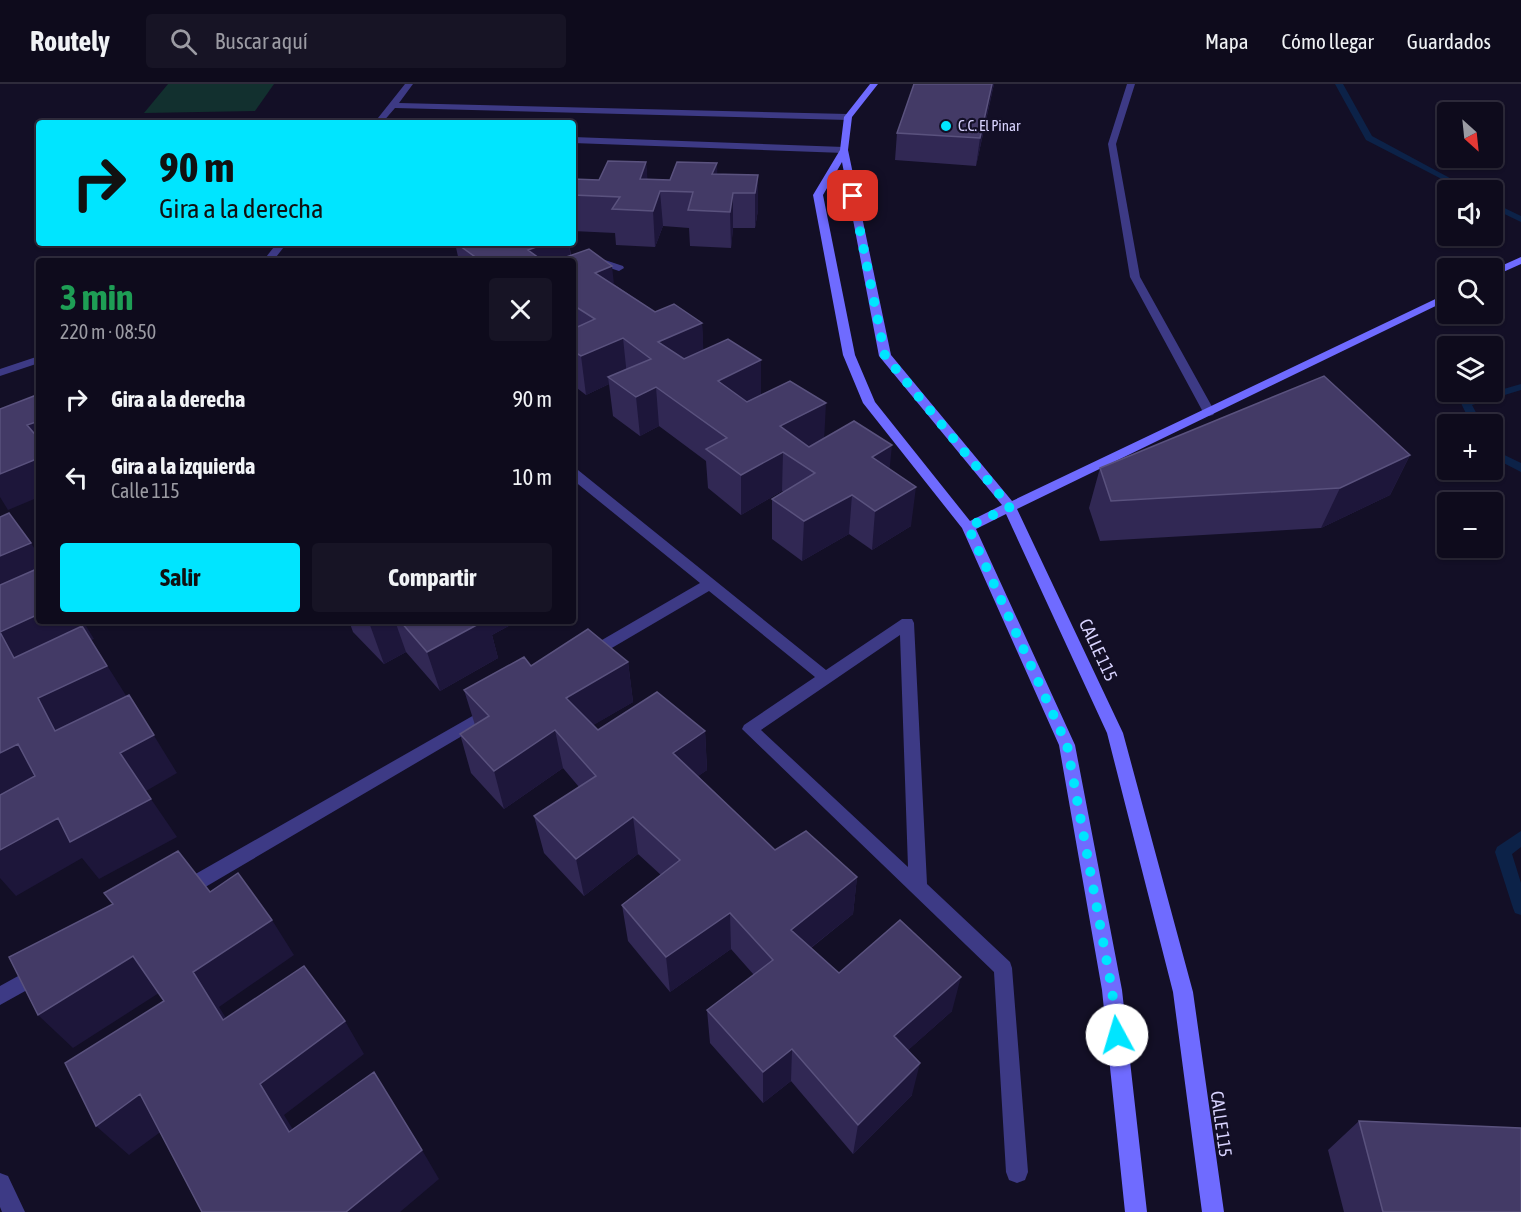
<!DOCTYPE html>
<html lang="es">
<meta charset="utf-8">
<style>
:root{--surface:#0e0b1c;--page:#171425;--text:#f1f3f6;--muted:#9b9ba3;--line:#2e2b3b;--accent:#00e5ff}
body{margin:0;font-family:"Asap Condensed",sans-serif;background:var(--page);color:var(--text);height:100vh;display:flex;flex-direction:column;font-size:22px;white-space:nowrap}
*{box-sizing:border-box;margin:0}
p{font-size:20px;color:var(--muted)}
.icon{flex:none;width:33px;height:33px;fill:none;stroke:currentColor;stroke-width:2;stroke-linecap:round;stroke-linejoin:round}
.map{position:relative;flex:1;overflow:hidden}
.panel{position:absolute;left:36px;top:174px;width:540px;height:366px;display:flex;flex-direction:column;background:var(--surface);border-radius:6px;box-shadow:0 2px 4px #0004,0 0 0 2px var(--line)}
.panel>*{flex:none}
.banner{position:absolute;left:36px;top:36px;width:540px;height:126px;border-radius:6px;box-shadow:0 2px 4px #0004,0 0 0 2px var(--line);background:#00e5ff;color:#111;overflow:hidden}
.needle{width:39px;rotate:153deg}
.buttons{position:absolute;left:1437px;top:18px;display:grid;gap:12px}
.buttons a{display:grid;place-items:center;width:66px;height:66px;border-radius:6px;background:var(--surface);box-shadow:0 2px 4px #0004,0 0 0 2px var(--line);font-size:30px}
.pin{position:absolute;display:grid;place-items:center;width:51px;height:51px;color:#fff;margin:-26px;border-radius:12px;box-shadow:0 3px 9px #0006}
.me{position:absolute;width:66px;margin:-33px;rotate:354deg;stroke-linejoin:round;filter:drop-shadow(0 0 4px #0008)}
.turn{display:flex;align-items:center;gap:21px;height:126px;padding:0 24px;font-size:27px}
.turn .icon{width:78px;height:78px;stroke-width:2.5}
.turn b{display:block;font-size:42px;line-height:51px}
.round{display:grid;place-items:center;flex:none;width:63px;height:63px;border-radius:6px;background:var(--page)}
.headline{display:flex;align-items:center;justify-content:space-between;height:102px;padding:0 24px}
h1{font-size:36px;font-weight:700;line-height:45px;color:#1e9e55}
.cta{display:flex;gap:12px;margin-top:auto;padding:12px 24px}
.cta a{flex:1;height:69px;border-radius:6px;background:var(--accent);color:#111;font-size:24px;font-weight:700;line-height:69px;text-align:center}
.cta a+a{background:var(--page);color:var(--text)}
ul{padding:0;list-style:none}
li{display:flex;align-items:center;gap:18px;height:78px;padding:0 24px}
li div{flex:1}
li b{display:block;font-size:22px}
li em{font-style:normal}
header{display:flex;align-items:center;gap:36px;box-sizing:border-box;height:84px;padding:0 30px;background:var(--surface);border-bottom:2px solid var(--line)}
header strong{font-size:28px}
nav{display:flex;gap:33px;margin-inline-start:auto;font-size:21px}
.search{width:420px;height:54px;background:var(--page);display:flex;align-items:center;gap:15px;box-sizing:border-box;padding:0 21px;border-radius:6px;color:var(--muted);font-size:22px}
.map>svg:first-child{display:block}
.green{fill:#12302f}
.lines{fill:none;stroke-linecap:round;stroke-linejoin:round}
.stream{fill:#0c2248;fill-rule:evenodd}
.street{fill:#3d3a85;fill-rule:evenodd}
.secondary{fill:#6f6bff;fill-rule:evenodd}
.wall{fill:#312854}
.shaded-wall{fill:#1d163a}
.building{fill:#433a66;stroke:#5a527e;stroke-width:1.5}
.route{stroke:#00e5ff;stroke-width:10;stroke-dasharray:0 18}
.poi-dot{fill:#00e5ff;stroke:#130f26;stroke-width:2}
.labels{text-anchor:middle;stroke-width:4.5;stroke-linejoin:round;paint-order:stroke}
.far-poi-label{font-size:15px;fill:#d9d4ff;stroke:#130f26;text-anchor:start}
.street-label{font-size:18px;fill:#d9d4ff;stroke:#130f26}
</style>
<header>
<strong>Routely</strong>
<div class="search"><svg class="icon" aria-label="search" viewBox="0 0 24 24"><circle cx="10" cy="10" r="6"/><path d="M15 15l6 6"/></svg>Buscar aquí</div>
<nav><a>Mapa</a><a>Cómo llegar</a><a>Guardados</a></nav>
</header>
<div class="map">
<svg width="1521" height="1128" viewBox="0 0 1521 1128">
<rect width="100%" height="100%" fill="#130f26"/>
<path class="green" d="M168,0H274L255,27L144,29Z"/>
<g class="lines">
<path class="stream" d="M1335,0H1343L1372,52L1472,106H1463L1366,56Z
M1492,118L1521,132V138L1492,124Z
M1521,300V306L1472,321L1482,340H1471L1461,319L1462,317Z
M1492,365L1521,379V388L1492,373Z
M1521,747V763L1512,770L1521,799V831L1515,829L1513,824L1495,768L1497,763Z"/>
<path class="street" d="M405,0H413L399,19L848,30L852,33L848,36L395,24L382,39H374Z
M1127,0H1135L1116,60L1140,193L1215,328L1213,331L1209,332L1203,328L1130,193L1108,60Z
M573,53L844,63L848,66L844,69L573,59Z
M277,159H287L273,177H263Z
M593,172L623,182L624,184L619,187L589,177L588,175Z
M39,272V279L0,292V285Z
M573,385L578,386L826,586L902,535H912L914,539L927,800L1010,878L1012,884L1028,1088L1025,1096L1017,1099L1009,1096L1006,1088L994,888L742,645L744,641L815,593L709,507L593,575H583L580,571L583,567L700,499L573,396ZM900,551L908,783L761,646Z
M490,622L496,624L498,628L496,632L190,812L184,814L178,812L175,806L178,800Z
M38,881L45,884L47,890L45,896L0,921V902Z
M0,1089L8,1092L25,1128H2L0,1123Z"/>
<path class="secondary" d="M870,0H878L852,33L848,66L891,271L1012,417L1448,209V216L1017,425L1123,649L1193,908L1224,1128H1202L1173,908L1107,649L1006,430L976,445L1075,661L1122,906L1147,1128H1125L1102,906L1059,661L962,444L863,319L843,271L813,111L840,66L844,33ZM842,78L879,272L1002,421L970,437L875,318L855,271L823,111Z
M1521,173V180L1492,193V186Z"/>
</g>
<path class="wall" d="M914,0H994L976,82L895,76L897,49Z
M646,78L647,95L670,96L717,90L758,91V126L755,144H733L731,164L690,162L689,144L663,142L655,163L616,161L615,149L573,147V95L599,96Z
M455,159H569L571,171L655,228L702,239L703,266L761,311L825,354L890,385L911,442L872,466L849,450L802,477L772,455V415L784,408L782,407L741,431L708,404L706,377L659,342L640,352L613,332L609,300L586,311L573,301V177H459Z
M1410,371L1390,411L1321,444L1100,457L1089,424L1100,384Z
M349,537H518L492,551L498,574L440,607L406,568L384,580L353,548Z
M628,578L633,618L593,641L598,646L705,647L707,686L698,692L775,766L857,793L853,830L811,864L839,889L952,927L908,966L912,1011L853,1070L791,997L763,1019L710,959L707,926L754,891L731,865L670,908L628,857L622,821L661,791L638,770L584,812L544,769L534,732L579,703L563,684L504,725L471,689L460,650L475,641L464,606L531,582Z
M1359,1037L1521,1128H1344L1328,1066Z"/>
<path class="shaded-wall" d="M992,0H994L992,8L976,82L980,54Z
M646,78L649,113L640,95Z
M717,79L718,114L712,90Z
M758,91V126L755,144V109Z
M660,107L663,142L655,163L653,127Z
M733,109V144L731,164L730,128Z
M547,159H569L571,177H530L528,166Z
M612,182L616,219L595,189Z
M702,239L704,277L661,296L658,258Z
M623,254L627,292L608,293L609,300L586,311L581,272Z
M761,276V315L719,336L718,297Z
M656,303L659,342L640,352L636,313Z
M826,319L824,358L793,374L783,368L782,407L741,431V391L780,342Z
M39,337V361L27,341Z
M892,361L888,401L872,373Z
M1410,371L1390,411L1321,444L1340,404Z
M39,374V413L8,426L0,413V390Z
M916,403L911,442L872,466L875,427Z
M852,411L849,450L802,477L804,437Z
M31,459L39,472V506L0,523V472Z
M39,530V537H83L94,555L91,556L132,621L55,647L14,574L0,548Z
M378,537H395L406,568L384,580L370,541Z
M475,537H518L492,551L498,574L440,607L427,568Z
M628,578L633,618L573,653L566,614Z
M129,611L177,689L146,707L120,669Z
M555,646L563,684L504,725L494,687Z
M705,647L707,686L677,707L673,669Z
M18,660L47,699L0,722V669Z
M151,715L177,753L99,795L82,774L16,812L0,794V766L58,734Z
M633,733L638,770L584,812L576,775Z
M857,793L853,830L789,881L791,846Z
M730,829L731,865L670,908L666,873Z
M272,836L294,871L219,923L248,969L223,936L193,888Z
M133,872L162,907L73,964L38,931Z
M961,893L952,927L888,984L894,952Z
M345,937L364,970L284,1031L313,1078L289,1048L260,1000Z
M792,965L791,997L763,1019V988Z
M920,979L912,1011L853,1070L858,1041Z
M140,1010L170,1041L129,1071L96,1042Z
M422,1066L439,1095L400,1128H346Z"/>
<path class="building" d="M914,0H992L980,54L897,49Z
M608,77L646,78L640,95L670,96L677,78L717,79L712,90L758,91L755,109H733L730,128L688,126L693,108L660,107L653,127L612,125L620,113L573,111V95L599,96Z
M456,159H547L528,166L543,177H474L478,175Z
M589,165L612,182L595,189L655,228L674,220L702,239L658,258L684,275L728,255L761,276L718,297L747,318L790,297L826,319L780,342L809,363L854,337L892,361L872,373L916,403L875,427L852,411L804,437L772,415L815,389L783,368L741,391L706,365L727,354L656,303L636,313L608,293L651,275L623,254L581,272L573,267V245L595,235L573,221V177H555Z
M1324,292L1410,371L1340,404L1111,417L1100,384Z
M34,312L39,318V337L27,341L39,355V374L0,390V325Z
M9,429L31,459L0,472V433Z
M39,484V530L0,548V501Z
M366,537H378L370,541Z
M400,537H484L427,568Z
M82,542L107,582L38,614L55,647L129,611L154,651L120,669L151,715L70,758L58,734L0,766V711L35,692L18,660L0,669V548L14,574Z
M588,545L628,578L566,614L598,646L657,608L705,647L673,669L775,766L806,747L857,793L791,846L839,889L900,836L961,893L894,952L920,979L858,1041L792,965L763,988L707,926L773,876L730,829L666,873L622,821L680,776L633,733L576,775L534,732L596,692L555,646L494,687L460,650L489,632L464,606L524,573L531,582Z
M178,767L210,808L238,789L272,836L193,888L223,936L304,882L345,937L260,1000L289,1048L374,988L422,1066L346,1128H202L140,1010L96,1042L65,979L164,917L133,872L38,931L9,873L113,820L104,809Z
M1359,1037L1521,1044V1128H1383Z"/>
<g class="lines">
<path class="route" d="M853,112L885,272L1010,423L968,443L1067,661L1112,906L1117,951"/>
</g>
<circle class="poi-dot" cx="946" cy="42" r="6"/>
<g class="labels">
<g class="far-poi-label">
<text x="958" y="47">C.C. El Pinar</text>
</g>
<g class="street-label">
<text transform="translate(1098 566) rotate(65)" y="6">CALLE 115</text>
<text transform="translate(1221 1040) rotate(82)" y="6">CALLE 115</text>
</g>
</g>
</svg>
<div class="buttons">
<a><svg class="needle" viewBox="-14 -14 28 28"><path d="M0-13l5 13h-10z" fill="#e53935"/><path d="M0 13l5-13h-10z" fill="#9b9ba3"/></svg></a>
<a><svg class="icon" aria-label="sound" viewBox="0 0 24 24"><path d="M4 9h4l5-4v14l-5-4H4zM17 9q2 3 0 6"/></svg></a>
<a><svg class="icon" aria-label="search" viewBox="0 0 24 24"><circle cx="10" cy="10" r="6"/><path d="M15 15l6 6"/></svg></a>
<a><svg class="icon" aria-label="layers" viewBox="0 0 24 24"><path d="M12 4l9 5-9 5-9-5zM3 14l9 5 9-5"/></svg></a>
<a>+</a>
<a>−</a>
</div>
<div class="pin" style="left:853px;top:112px;background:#d93025"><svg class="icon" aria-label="arrive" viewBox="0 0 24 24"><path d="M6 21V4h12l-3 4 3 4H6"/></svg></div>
<svg class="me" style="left:1117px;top:951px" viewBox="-20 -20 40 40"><circle r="19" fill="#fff"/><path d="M0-13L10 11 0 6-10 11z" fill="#00e5ff"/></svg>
<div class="banner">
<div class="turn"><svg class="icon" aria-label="right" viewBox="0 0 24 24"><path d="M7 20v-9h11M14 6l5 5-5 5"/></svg><div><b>90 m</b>Gira a la derecha</div></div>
</div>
<section class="panel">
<div class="headline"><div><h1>3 min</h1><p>220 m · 08:50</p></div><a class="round"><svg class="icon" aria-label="close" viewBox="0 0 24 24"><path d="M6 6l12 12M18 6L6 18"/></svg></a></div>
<ul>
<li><svg class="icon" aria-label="right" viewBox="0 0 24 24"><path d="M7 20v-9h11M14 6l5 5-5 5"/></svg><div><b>Gira a la derecha</b></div><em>90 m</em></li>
<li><svg class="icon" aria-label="left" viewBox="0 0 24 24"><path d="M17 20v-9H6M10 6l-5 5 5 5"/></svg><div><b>Gira a la izquierda</b><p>Calle 115</p></div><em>10 m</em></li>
</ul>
<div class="cta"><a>Salir</a><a>Compartir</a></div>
</section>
</div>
